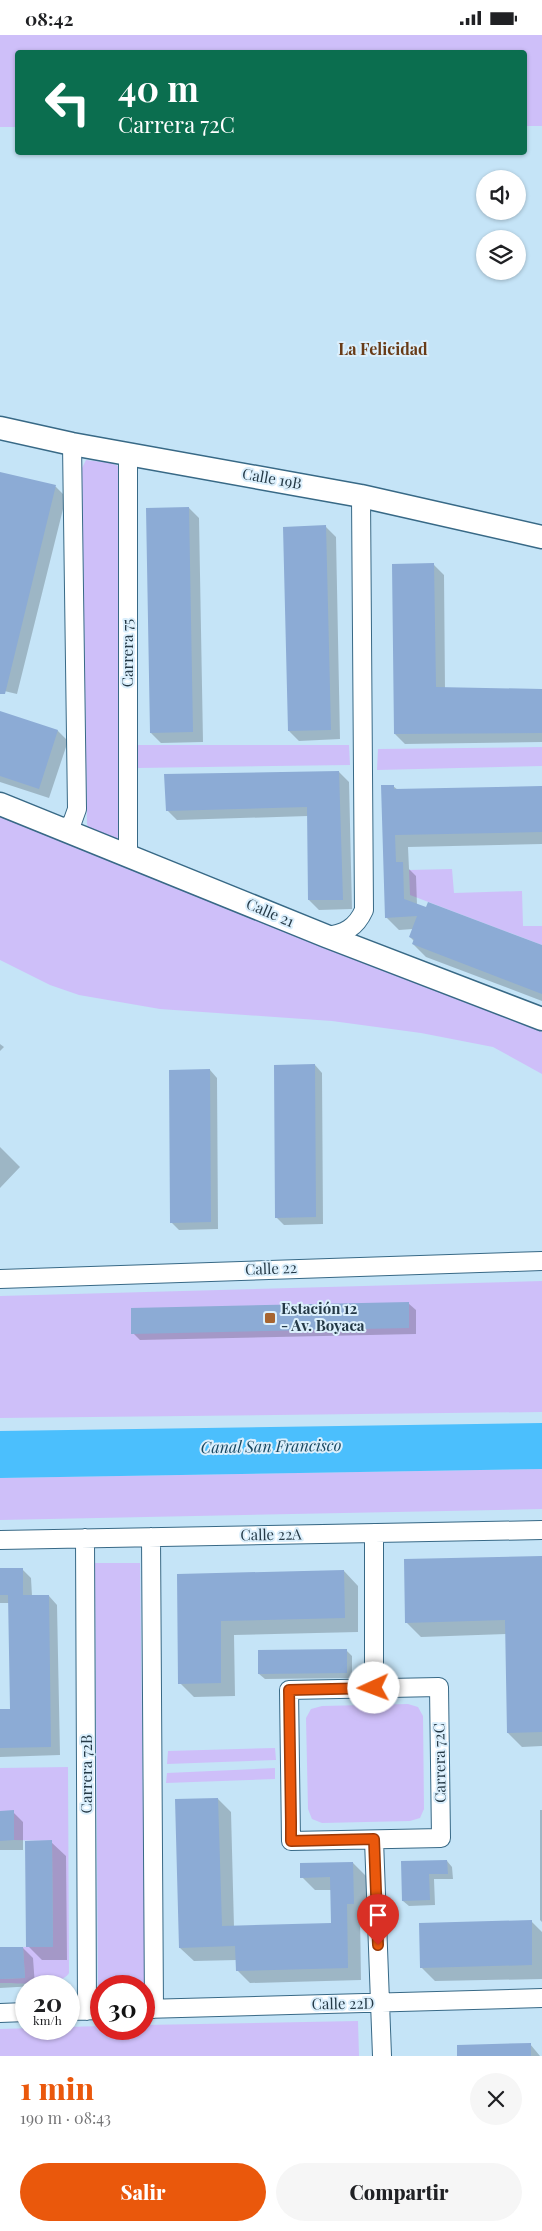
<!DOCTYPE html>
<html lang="es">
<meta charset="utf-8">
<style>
:root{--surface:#fff;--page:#f6f6f6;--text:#202124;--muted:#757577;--accent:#ea580c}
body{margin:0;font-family:"Playfair Display",serif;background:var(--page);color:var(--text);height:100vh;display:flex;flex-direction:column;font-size:19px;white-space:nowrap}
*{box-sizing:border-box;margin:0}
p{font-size:16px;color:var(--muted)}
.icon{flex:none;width:28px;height:28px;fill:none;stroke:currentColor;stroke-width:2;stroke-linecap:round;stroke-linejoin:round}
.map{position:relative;height:2021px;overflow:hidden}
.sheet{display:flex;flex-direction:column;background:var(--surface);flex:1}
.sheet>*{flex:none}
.banner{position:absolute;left:15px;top:15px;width:512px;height:105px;border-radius:5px;box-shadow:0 1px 4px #0004;background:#0b6e4f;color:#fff;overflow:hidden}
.fabs{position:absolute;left:476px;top:135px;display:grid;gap:10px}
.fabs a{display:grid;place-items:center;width:50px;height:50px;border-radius:50%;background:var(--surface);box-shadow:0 1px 4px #0004;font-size:25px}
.speed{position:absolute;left:15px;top:1940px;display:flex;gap:10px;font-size:25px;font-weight:700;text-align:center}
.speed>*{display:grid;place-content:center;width:65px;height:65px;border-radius:50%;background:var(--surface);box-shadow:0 1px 4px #0004;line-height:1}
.speed small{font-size:12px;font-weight:400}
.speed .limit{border:8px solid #d22;background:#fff;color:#111}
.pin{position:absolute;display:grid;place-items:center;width:42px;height:42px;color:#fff;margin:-51px -21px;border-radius:50% 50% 50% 0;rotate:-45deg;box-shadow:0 0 5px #0007}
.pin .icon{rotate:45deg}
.me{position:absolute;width:55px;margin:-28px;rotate:268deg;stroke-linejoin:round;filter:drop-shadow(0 0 4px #0008)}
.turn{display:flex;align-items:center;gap:18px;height:105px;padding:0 20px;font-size:22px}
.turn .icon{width:65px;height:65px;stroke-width:2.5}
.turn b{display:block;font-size:35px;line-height:42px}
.round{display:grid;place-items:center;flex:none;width:52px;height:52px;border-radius:26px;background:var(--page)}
.overview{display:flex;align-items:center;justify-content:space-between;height:85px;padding:0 20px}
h1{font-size:30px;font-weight:800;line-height:38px;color:var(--accent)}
.button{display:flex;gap:10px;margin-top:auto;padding:10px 20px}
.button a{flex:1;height:58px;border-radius:30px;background:var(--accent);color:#fff;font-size:20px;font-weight:800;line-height:58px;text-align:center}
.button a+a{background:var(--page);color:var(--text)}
.status{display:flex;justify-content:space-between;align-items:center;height:35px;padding:0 25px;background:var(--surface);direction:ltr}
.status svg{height:14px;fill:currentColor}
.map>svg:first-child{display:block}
.green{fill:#cebff9}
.water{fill:#4bbffd}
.shadow{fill:#0003}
.building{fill:#8cabd5}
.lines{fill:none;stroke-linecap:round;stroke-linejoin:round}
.minor-casing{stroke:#386986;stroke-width:20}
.tertiary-casing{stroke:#386986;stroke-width:25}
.minor{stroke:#fff;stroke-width:18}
.tertiary{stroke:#fff;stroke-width:22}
.route-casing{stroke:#983908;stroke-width:12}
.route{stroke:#ea580c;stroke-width:9}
.poi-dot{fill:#a76531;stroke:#dbeffc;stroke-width:2}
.labels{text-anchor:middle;stroke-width:4;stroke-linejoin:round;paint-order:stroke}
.street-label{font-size:15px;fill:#243946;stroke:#dbeffc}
.poi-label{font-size:15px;font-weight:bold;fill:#243946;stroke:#dbeffc;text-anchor:start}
.neighbourhood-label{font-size:16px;font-weight:bold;fill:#683b17;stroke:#dbeffc}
.water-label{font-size:16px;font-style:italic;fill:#184760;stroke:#dbeffc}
</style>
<div class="status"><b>08:42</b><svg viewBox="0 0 49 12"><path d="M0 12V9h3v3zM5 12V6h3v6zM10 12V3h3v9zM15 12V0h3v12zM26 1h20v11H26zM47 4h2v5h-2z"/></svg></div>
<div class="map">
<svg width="542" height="2021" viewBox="0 0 542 2021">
<rect width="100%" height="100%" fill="#c5e4f7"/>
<path class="green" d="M0,0H542V91H525V18H18L17,92H0Z
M86,425L111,428L118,431L120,438L119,798L118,803L113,804L88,795L87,788L82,433Z
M138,710H349L350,730L138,733Z
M542,712V731L377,735L378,714Z
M0,780L542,997V1039L493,1012L421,998L332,986L160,974L79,960L50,950L0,925Z
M452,834L454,858L522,856L523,891H542V910L410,860L409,835Z
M542,1246V1377L0,1383V1261Z
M542,1434V1474L0,1485V1443Z
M95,1528H140L145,1954L144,1951H101V1955H98Z
M408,1669L418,1672L423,1681L424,1774L420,1783L410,1786L322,1788L312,1784L308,1774L306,1683L311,1674L322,1671Z
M275,1713L276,1725L167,1729L168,1716Z
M68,1732L69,1938C62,1952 15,1948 0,1948V1944L25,1943L23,1912L53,1911L52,1806L14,1805V1776H0V1733Z
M275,1733V1744L166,1748L167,1738Z
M358,1986L359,2021H0V1994L101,1991V1994H144V1990Z"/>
<path class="water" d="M542,1388V1434L0,1443V1396Z"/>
<path class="shadow" d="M0,438L56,452L66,462L17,659L0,655Z
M189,473L199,483L203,707L161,708L151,698Z
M326,492L336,502L340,704L299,706L289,696Z
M434,530L444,540L445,654L542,655V707L405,709L395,699Z
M0,678L58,696L68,706L49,763L0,747Z
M339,737L349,747L352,874L319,875L309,865L308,781L177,785L167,775Z
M393,751L398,755L542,752V809L408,812L409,834L416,841L417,870L542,911V966L426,922L413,909L414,906L410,902L413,894L399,895L386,882Z
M0,1009L4,1012L0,1016Z
M315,1030L322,1038L323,1189L284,1190L276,1182Z
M210,1035L217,1043L218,1194L179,1195L171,1187Z
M0,1112L20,1132L0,1153Z
M408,1268L416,1275V1299L140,1305L133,1298Z
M542,1522V1711L522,1712L508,1698L506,1599L421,1602L406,1587Z
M22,1534L31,1543L32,1561H49L57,1570L60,1720L0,1722V1676L11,1675L9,1568H0V1535Z
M344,1536L358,1551V1597L234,1600L235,1661L194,1662L180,1648L178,1540Z
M346,1615L352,1621V1643L265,1644L259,1639Z
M218,1764L231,1777L234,1892L332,1890V1855H315L302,1842L353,1828L366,1841L367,1882L360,1881L361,1945L250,1948L237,1935V1925L194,1926L180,1913Z
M540,1775H542V1887L540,1885Z
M0,1777H13L23,1787V1815H0Z
M51,1807L66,1821L67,1925H42L28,1911Z
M447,1826L452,1832L453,1844H434L435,1870L409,1871L403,1866L402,1827Z
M531,1886L542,1897V1944L435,1946L421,1932Z
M0,1913H23L33,1923L35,1951L0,1953Z
M530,2009L540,2021H472Z"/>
<path class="building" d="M0,437L56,450L5,659H0Z
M189,472L193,697L150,698L146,473Z
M326,490L331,695L288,696L283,492Z
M434,528L436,652L542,654V698L394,699L392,529Z
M0,676L58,695L39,754L0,741Z
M339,736L343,865H308L307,772L166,776L164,739Z
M381,750H394V754L542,751V797L395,800L396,827H403L404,864L426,872L428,867L542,910V959L412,909L414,904L409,902L417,881L385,883Z
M315,1029L316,1182L275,1183L274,1030Z
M210,1034L211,1187L170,1188L169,1035Z
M409,1267V1293L131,1299V1273Z
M542,1521V1697L507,1698L505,1585L405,1588L404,1524Z
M0,1533H23V1560H49L51,1712L0,1713V1674H10L8,1560H0Z
M344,1535L345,1583L221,1586V1648L178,1649L177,1539Z
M347,1614V1638L258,1639V1615Z
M218,1763L222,1891L331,1888L330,1842L300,1843V1828L353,1827L354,1869H347L348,1933L236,1936L235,1911L179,1913L175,1764Z
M14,1775V1805L0,1806V1776Z
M52,1805L53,1912H26L25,1806Z
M447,1825L448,1839H429L430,1865L402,1866L401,1826Z
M532,1885V1930L420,1933L419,1888Z
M0,1912H23L25,1943L0,1944Z
M531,2008V2021H457V2010Z"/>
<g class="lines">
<g class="minor-casing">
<path id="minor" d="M128,418V819
M61,795L72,788L77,774L72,409
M326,901C344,899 356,893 364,875L361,461
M0,1244L542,1226
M151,1502L154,1974
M85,1503L87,1976
M0,1505L542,1495
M439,1652L441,1803L291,1806L289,1655Z
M374,1653V1498
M374,1805L382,2021
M144,1974L542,1963
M69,1976L101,1975
M0,1978L26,1977"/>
</g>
<g class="tertiary-casing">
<path id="tertiary" d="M0,393L72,409L361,461L542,502
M0,769L326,901L542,984"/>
</g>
<use href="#minor" class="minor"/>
<use href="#tertiary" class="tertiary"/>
</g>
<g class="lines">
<g class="route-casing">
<path id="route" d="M374,1653L289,1655L291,1787V1806L374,1804L378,1910"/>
</g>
<use href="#route" class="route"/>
</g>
<rect class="poi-dot" x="264" y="1277" width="12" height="12" rx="2.5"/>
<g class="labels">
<g class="street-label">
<text transform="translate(272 444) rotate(10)" y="5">Calle 19B</text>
<text transform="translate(128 618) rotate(-90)" y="5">Carrera 75</text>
<text transform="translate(270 878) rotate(23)" y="5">Calle 21</text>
<text transform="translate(271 1234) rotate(-2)" y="5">Calle 22</text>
<text transform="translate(271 1500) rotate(-1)" y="5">Calle 22A</text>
<text transform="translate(440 1728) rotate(-91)" y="5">Carrera 72C</text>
<text transform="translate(87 1739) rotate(-90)" y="5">Carrera 72B</text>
<text transform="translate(343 1969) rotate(-1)" y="5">Calle 22D</text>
</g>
<g class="poi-label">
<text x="281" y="1279">Estación 12<tspan x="281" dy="17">- Av. Boyaca</tspan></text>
</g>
<g class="neighbourhood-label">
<text x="383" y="320">La Felicidad</text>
</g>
<g class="water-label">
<text transform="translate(271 1411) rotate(-1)" y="6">Canal San Francisco</text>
</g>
</g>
</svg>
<div class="fabs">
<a><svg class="icon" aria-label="sound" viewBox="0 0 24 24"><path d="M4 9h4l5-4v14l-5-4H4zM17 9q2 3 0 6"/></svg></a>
<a><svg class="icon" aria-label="layers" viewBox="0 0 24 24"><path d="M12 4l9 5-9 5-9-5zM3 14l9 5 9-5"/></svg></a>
</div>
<div class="speed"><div>20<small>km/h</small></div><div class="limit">30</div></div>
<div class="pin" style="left:378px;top:1910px;background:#d93025"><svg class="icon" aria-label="arrive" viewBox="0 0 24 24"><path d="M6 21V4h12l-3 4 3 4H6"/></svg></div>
<svg class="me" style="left:374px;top:1653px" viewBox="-20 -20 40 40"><circle r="19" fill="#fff"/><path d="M0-13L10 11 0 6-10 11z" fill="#ea580c"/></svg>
<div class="banner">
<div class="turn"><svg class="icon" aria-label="left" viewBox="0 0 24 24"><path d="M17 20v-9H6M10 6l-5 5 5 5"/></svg><div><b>40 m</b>Carrera 72C</div></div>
</div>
</div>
<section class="sheet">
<div class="overview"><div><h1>1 min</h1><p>190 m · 08:43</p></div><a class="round"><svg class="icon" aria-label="close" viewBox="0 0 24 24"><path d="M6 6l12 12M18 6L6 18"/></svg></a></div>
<div class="button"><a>Salir</a><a>Compartir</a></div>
</section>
